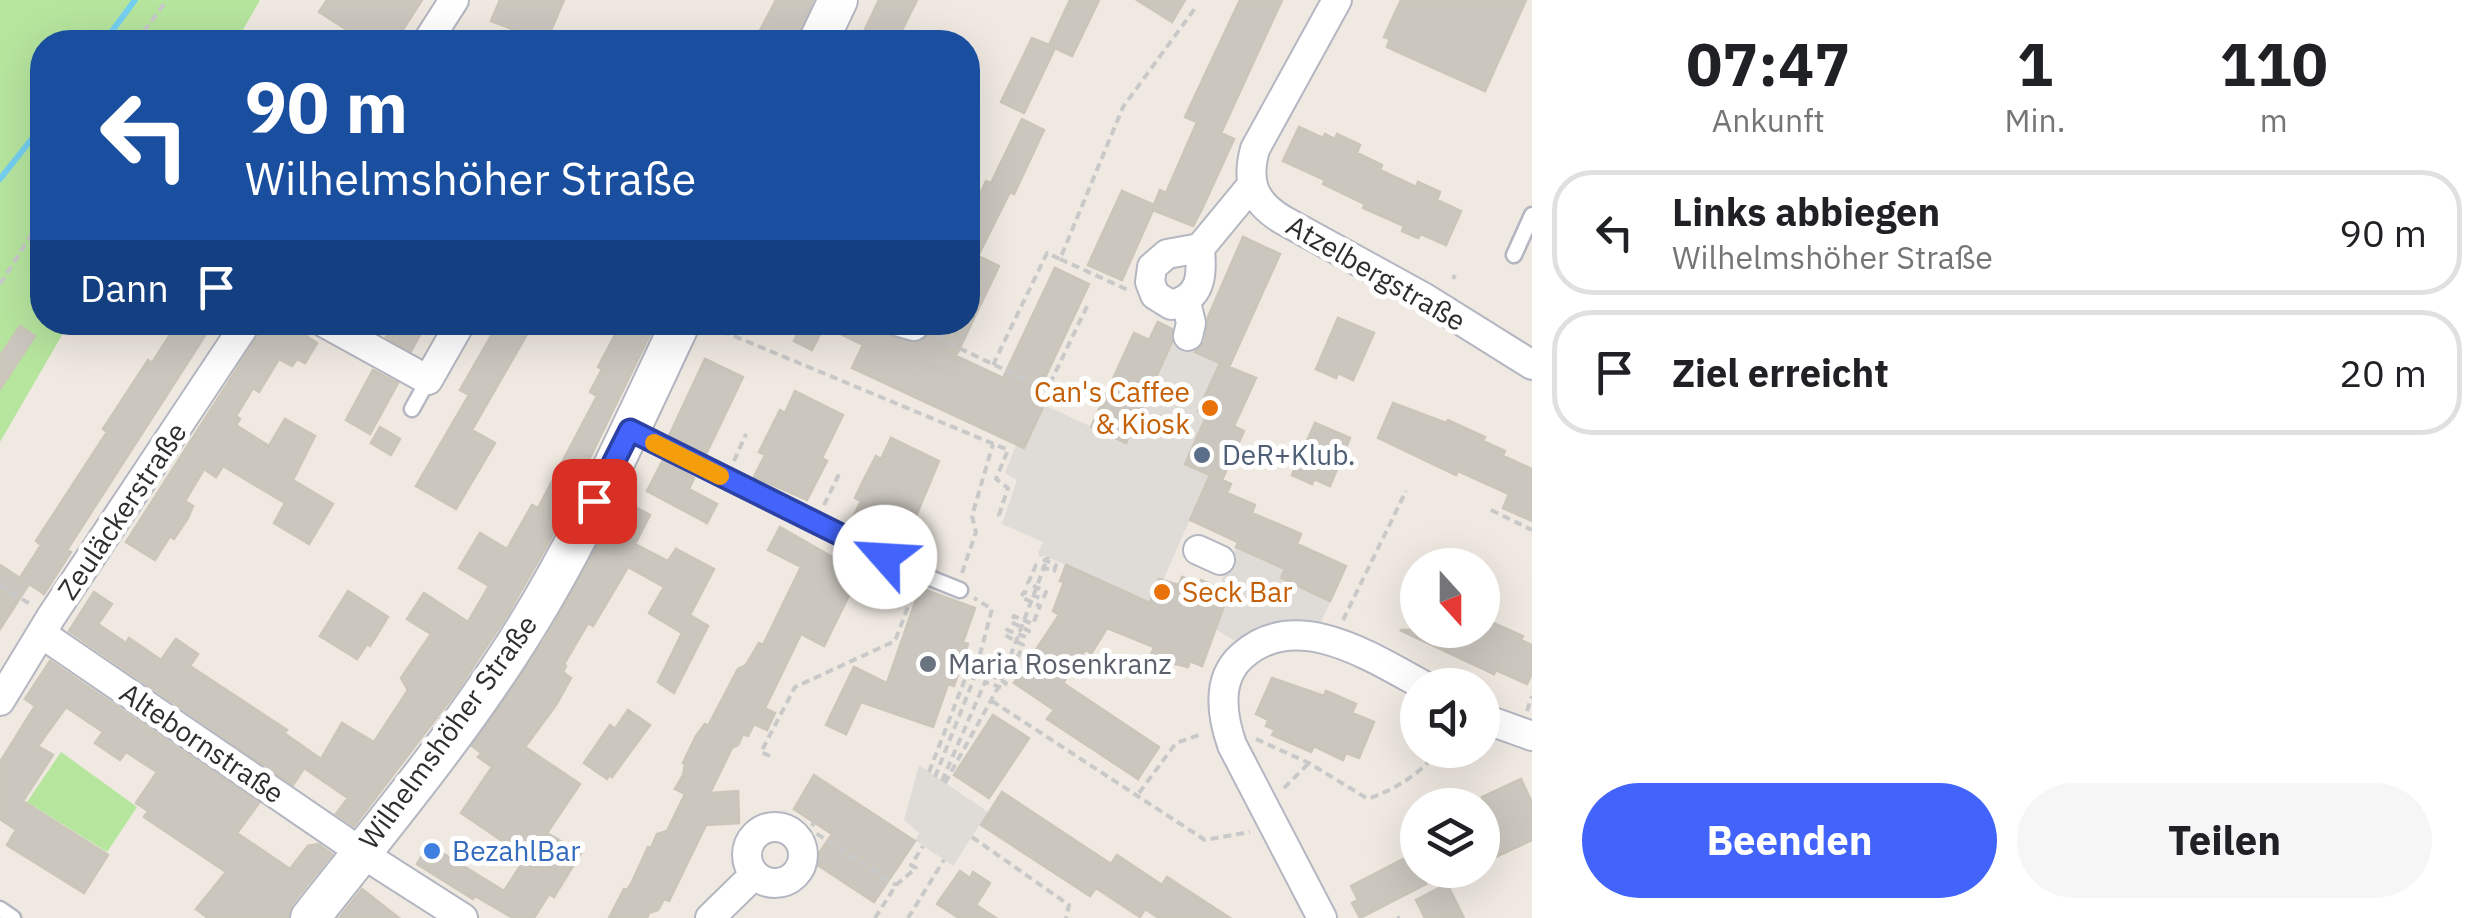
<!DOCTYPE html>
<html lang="de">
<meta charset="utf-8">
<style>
:root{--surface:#fff;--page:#f6f6f6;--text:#202124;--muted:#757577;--line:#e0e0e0;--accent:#4264fb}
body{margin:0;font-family:"IBM Plex Sans",sans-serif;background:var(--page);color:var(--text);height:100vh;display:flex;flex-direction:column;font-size:38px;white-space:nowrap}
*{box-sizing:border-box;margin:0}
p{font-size:32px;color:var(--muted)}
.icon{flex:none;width:55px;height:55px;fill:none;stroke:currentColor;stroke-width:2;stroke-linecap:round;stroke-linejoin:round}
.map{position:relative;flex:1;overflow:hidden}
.drawer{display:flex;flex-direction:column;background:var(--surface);width:950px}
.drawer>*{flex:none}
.guide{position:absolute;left:30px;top:30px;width:950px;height:305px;border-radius:40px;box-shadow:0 10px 40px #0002;background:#1a4fa0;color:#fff;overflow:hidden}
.needle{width:65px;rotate:159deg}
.buttons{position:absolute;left:1400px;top:548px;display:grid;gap:20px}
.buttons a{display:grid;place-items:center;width:100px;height:100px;border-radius:50%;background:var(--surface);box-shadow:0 10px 40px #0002;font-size:50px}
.pin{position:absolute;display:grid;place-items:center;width:85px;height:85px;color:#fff;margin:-42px;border-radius:20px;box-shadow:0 5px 15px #0006}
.me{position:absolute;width:110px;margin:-55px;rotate:296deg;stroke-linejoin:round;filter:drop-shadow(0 0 8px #0008)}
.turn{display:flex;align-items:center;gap:35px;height:210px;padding:0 50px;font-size:45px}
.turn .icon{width:130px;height:130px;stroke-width:2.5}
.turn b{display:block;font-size:70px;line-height:85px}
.then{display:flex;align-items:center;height:95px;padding:0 50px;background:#0003;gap:20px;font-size:38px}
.eta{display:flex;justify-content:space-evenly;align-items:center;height:170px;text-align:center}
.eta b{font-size:60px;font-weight:800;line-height:70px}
.primary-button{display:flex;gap:20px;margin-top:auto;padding:20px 50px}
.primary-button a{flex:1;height:115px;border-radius:60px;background:var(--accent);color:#fff;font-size:40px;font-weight:800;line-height:115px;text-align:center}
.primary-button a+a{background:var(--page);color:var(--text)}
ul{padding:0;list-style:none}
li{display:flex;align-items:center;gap:30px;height:125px;margin:0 20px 15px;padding:0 30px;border:5px solid var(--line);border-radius:40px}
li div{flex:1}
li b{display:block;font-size:38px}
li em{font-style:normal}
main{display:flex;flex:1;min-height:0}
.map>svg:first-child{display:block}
.green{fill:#b6e59e}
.plaza{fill:#dfdcd8}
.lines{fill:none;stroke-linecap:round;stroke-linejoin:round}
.stream{stroke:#75cff0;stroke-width:6}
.building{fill:#cbc7bf;stroke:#cbc5ba;stroke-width:2.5}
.lane-casing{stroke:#b4b7c1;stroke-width:19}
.street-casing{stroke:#b4b7c1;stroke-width:32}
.secondary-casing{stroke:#b4b7c1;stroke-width:42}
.path{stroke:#c9c9c9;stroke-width:4;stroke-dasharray:8 5;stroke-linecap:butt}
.lane{stroke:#fff;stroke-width:14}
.street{stroke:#fff;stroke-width:28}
.secondary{stroke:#fff;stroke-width:38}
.route-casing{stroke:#2b41a3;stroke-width:25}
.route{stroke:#4264fb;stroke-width:18}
.slow{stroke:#f59e0b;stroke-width:18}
.food-dot{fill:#e8710a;stroke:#fff;stroke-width:4}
.service-dot{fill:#5c6f8a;stroke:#fff;stroke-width:4}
.worship-dot{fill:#6b7280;stroke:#fff;stroke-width:4}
.shop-dot{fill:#3f7fe0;stroke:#fff;stroke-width:4}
.labels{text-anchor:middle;stroke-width:10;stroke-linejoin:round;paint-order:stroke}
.street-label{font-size:28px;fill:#2e2e2e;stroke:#fff}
.food-label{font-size:28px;fill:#c56008;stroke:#fff;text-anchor:end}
.service-label{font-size:28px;fill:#4e5e75;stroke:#fff;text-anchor:start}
.worship-label{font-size:28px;fill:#5b616d;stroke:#fff;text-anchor:start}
.shop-label{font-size:28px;fill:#366cbe;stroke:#fff;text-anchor:start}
</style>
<main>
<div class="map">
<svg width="1532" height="918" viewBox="0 0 1532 918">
<rect width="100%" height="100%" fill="#efe9e1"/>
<path class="green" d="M0,0H260L236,42H42V322L69,323L0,442Z
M61,752L137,807L107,852L27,802Z"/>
<path class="plaza" d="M1175,330L1197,341L1193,351L1220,363L1199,411L1207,415L1186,464L1210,475L1163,580L1159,579L1152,597L1155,599L1153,604L1038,553L1043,542L1002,524L1017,480L1005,473L1016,445L1025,447L1044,405L1125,442Z
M1236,547L1285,569L1281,579L1331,601L1313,638L1250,650L1215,629L1229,592L1219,588Z
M919,765L988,812L953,866L915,840L919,833L904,820Z"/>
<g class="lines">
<path class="stream" d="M104,42L135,0
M0,179L42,126"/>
</g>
<path class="building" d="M327,0H422L395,42H366L319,12Z
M500,0H564L546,42L491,21Z
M776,0H813L796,42H754Z
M879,0H917L896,42H859Z
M1070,0H1099L1072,56L1055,48L1024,113L1001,102L1032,38L1049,45Z
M1137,0H1185L1172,22Z
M1240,0H1282L1221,133L1234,139L1202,209L1193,226L1153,210L1122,280L1088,265L1122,191L1154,205L1160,190L1166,193L1197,122L1185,117Z
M1401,0H1526L1485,91L1387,47L1390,39L1384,37Z
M1022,119L1044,130L1014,194L1010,192L978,256L999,266L956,356L1003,378L1055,268L1089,284L1034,401L1044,405L1024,448L852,368L863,345L824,326L812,350L794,341L803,322H883L888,335L916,343L929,335L933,322H968V220L986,181L991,183Z
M1299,127L1323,138L1325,134L1335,139L1337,134L1360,145L1357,153L1382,165L1380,170L1416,187L1418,182L1440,192L1437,200L1461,211L1446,245L1421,234L1418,238L1402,231L1404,226L1363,208L1365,204L1323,184L1325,180L1283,161Z
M1243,237L1280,254L1229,367L1256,378L1234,426L1244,431L1222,480L1231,484L1227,493L1255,505L1252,513L1301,534L1297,544L1346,566L1330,601L1281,578L1285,569L1236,547L1238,542L1190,520L1210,475L1185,464L1207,415L1198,411L1220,363L1195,352L1205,341L1208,317Z
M1338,318L1374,333L1353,380L1338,373L1336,378L1316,369Z
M178,322H188L206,334L67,550L71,552L44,594L29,584L0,629V565L20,578L41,545L36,541L107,432L103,429L148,360L152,363Z
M267,322H286L317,343L305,363L297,359L292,366L279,359L259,392L253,388L236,416L240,419L236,425L269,446L285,419L315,436L293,480L333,504L309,544L274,523L285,503L223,466L216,477L204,469L185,501L193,506L188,518L174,539L170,536L155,560L126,542Z
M395,322H427L411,351L386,337Z
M499,322H534L472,430L495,443L456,509L416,486L469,395L460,390Z
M622,322H656L548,544L506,617L457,691L354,826L336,814L348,798L304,768L293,785L69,631L94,592L112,604L98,624L126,643L129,638L161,660L176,639L198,654L190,666L287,730L284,733L321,759L342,723L374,742L408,690L401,678L431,634L407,619L424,593L468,622L489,586L459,568L480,533L507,549L532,505L538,508L597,396L590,392L602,369L598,367Z
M1158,322L1172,329V342L1126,443L1091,427L1134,333L1149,340Z
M20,326L35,336L0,389V356Z
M705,359L743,377L706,454L669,436Z
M373,370L398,383L370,434L346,420Z
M795,391L843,415L822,458L827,461L807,500L754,477L765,455L759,452L780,410L785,413Z
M1393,403L1446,423L1448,420L1485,437L1483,441L1505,451L1503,456L1532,469V521L1503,508L1509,494L1458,471L1456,475L1378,438Z
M1315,423L1350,438L1330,486L1314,479L1312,484L1292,475Z
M380,427L400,439L391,455L371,443Z
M891,438L939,461L903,547L850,523L861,501L855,498L862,483L876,456L881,459Z
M663,460L694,478L689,489L717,504L707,523L647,491Z
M635,507L650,515L635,544L668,561L676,549L714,569L690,615L708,626L674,693L658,682L682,633L649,613L664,587L628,567L593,626L588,623L564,664L566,666L563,672L571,678L556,705L525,747L580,784L547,833L581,853L554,897L549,894L534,918H513L475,896L473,899L417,864L429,845L504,891L526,857L461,813L492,767L478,757L481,753L472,746L544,641L607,529L620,536Z
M780,527L860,573L824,646L801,634L765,708L775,713L767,730L754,724L748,736L743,734L738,745L732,748L710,793L738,791L739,823L706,825L669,901L664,899L658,910L649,913L647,918H609L624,889L627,890L631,884L648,847L651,848L657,834L667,831L685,794L675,789L683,775L685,764L683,763L696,736L705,724L708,726L738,669L746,665L759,643L763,645L801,567L768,550Z
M1066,565L1150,603L1159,579L1179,585L1182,577L1199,584L1201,580L1229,592L1202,666L1190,661L1188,667L1168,662L1151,655L1154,647L1107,628L1091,654L1086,649L1063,683L1159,747L1138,779L1047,719L1054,710L1014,683L1059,615L1053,611L1064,582L1060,581Z
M920,588L975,608L963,642L968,644L954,686L948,684L933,727L861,702L846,734L826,725L854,667L887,683Z
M348,591L388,617L370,646L367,644L357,659L320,636Z
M1482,618L1523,636L1521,640L1532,645V673L1527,684L1496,670L1494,674L1400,630H1482Z
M50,661L259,803L237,833L290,869L308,846L318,844L332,854L292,904L288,918H208L196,909L226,872L144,817L148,811L136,803L157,772L126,752L120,760L95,743L103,732L66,707L38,746L53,755L23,801L108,855L84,893L7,845L16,830L0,819V762L35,706L25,699Z
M1272,678L1324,696L1326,691L1356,704L1352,713L1374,722L1359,758L1346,753L1343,760L1314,746L1311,752L1272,735L1275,730L1266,726L1268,720L1256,714Z
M628,710L650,725L612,777L609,775L607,779L584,763L610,725L615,729Z
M993,715L1029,738L989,798L954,775Z
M814,775L915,841L874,902L813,862L832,834L794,809Z
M1521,779L1532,803V840L1487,861L1482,851V797Z
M1002,792L1111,864L1117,855L1162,885L1167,877L1230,918H1159L1145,909L1140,917L1096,888L1090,896L981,825Z
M1411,855L1426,884L1360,918L1352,903L1358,900L1351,886Z
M960,871L970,878L973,872L990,883L976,905L996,918H959L937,904Z
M1447,884L1464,918H1425L1416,900Z
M362,889L399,918H339Z"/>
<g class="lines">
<g class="lane-casing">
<path id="lane" d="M1514,255L1532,215
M412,409L428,380
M630,431L920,574L960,590
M0,909L13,918"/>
</g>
<g class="street-casing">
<path id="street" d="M1337,0L1255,149C1246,182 1253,202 1283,220L1425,298L1532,365
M427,42L454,0
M1200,248C1202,276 1202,298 1171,305L1155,295L1150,282L1152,267L1167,254L1200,248L1252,185
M1186,302L1191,323L1188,336
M323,322L428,380L461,322
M900,322L914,326L916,322
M1198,550L1220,560
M42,634L380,865L463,918
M0,701L51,617L247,322
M1482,718L1532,736
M747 855a28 28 0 1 1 56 0a28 28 0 1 1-56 0Z
M710,918L754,875
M1322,918L1232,745C1222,716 1216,679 1242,656C1296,607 1371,657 1423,685"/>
</g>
<g class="secondary-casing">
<path id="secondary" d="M818,42L838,0
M310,918C384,824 462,731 525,629C585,532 632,426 681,322"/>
</g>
<path class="path" d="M136,42L167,0
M1060,259L1128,290
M1453,279L1455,275
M0,284L42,218
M710,326L1008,450L996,479L1008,488L999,515L1004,517
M936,337L1047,390L1089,302
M993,365L1047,253L1060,259L1123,107L1196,7
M734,461L746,434
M824,505L841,470
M1491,510L1532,530
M962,573L976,532L972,516L993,444
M0,585L30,604
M1343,620L1406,491
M992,701L1205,840L1250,832
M1527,711L1532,696
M1256,739L1309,763L1368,799C1397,788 1419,775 1439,750
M770,756L761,752L795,687L895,641L915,588
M929,772L965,679L975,662
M935,777L973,681L992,609L974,598
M942,781L985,682L1003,688L1006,683L989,674L992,668L1010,675L1012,669L994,659L998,654L1016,661L1023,645L1005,635L1007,630L1026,637L1029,631L1011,622L1014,616L1033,624L1040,606L1021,597L1024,592L1043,599L1046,592L1028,583L1036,565L1054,571L1056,565L1040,558L1041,555
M945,783L999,686L1048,557
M1284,788L1309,763
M1139,793L1176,743L1202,734
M812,826L814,822
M972,837L1069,905L1066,918
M807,839L814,832L896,885
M875,918L896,885L916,868L911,865L923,846
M908,918L944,860
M1397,918H1400"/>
<use href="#lane" class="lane"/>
<use href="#street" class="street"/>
<use href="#secondary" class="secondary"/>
</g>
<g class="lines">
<g class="route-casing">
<path id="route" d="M594,501L630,430L885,557"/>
</g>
<use href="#route" class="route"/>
<path class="slow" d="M654,443L720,476"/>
</g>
<g class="food-dot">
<circle cx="1210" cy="408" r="10"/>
<circle cx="1162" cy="592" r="10"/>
</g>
<circle class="service-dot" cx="1202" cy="455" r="10"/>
<circle class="worship-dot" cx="928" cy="664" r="10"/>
<circle class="shop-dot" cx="432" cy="851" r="10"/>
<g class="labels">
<g class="street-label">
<text transform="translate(1376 273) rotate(30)" y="10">Atzelbergstraße</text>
<text transform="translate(122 511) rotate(-56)" y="10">Zeuläckerstraße</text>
<text transform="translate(448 732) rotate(-54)" y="10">Wilhelmshöher Straße</text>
<text transform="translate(202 743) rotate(34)" y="10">Altebornstraße</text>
</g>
<g class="food-label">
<text x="1190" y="402">Can's Caffee<tspan x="1190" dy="32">&amp; Kiosk</tspan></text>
<text x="1182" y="602" text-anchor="start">Seck Bar</text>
</g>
<g class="service-label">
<text x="1222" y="465">DeR+Klub.</text>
</g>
<g class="worship-label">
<text x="948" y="674">Maria Rosenkranz</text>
</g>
<g class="shop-label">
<text x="452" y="861">BezahlBar</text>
</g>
</g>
</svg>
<div class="buttons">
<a><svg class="needle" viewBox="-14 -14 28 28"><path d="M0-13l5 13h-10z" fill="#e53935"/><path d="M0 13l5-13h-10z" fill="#757577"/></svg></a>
<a><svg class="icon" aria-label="sound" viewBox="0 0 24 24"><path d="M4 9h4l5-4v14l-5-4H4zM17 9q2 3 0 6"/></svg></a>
<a><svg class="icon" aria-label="layers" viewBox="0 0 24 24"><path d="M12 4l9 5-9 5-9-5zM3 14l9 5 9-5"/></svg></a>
</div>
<div class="pin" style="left:594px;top:501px;background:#d93025"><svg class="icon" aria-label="arrive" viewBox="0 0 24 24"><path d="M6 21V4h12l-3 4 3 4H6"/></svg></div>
<svg class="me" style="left:885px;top:557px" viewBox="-20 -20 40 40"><circle r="19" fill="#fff"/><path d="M0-13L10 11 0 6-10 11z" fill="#4264fb"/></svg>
<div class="guide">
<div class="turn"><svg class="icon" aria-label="left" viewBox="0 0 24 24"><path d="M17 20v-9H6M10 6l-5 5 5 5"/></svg><div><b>90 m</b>Wilhelmshöher Straße</div></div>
<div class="then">Dann<svg class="icon" aria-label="arrive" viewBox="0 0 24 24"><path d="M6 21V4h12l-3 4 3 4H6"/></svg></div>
</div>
</div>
<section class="drawer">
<div class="eta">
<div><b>07:47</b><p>Ankunft</p></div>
<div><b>1</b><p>Min.</p></div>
<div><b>110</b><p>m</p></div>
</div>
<ul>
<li><svg class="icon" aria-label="left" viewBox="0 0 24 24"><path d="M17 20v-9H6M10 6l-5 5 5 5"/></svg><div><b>Links abbiegen</b><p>Wilhelmshöher Straße</p></div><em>90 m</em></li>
<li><svg class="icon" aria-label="arrive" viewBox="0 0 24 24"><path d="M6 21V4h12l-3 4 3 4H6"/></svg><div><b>Ziel erreicht</b></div><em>20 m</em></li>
</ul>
<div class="primary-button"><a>Beenden</a><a>Teilen</a></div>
</section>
</main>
